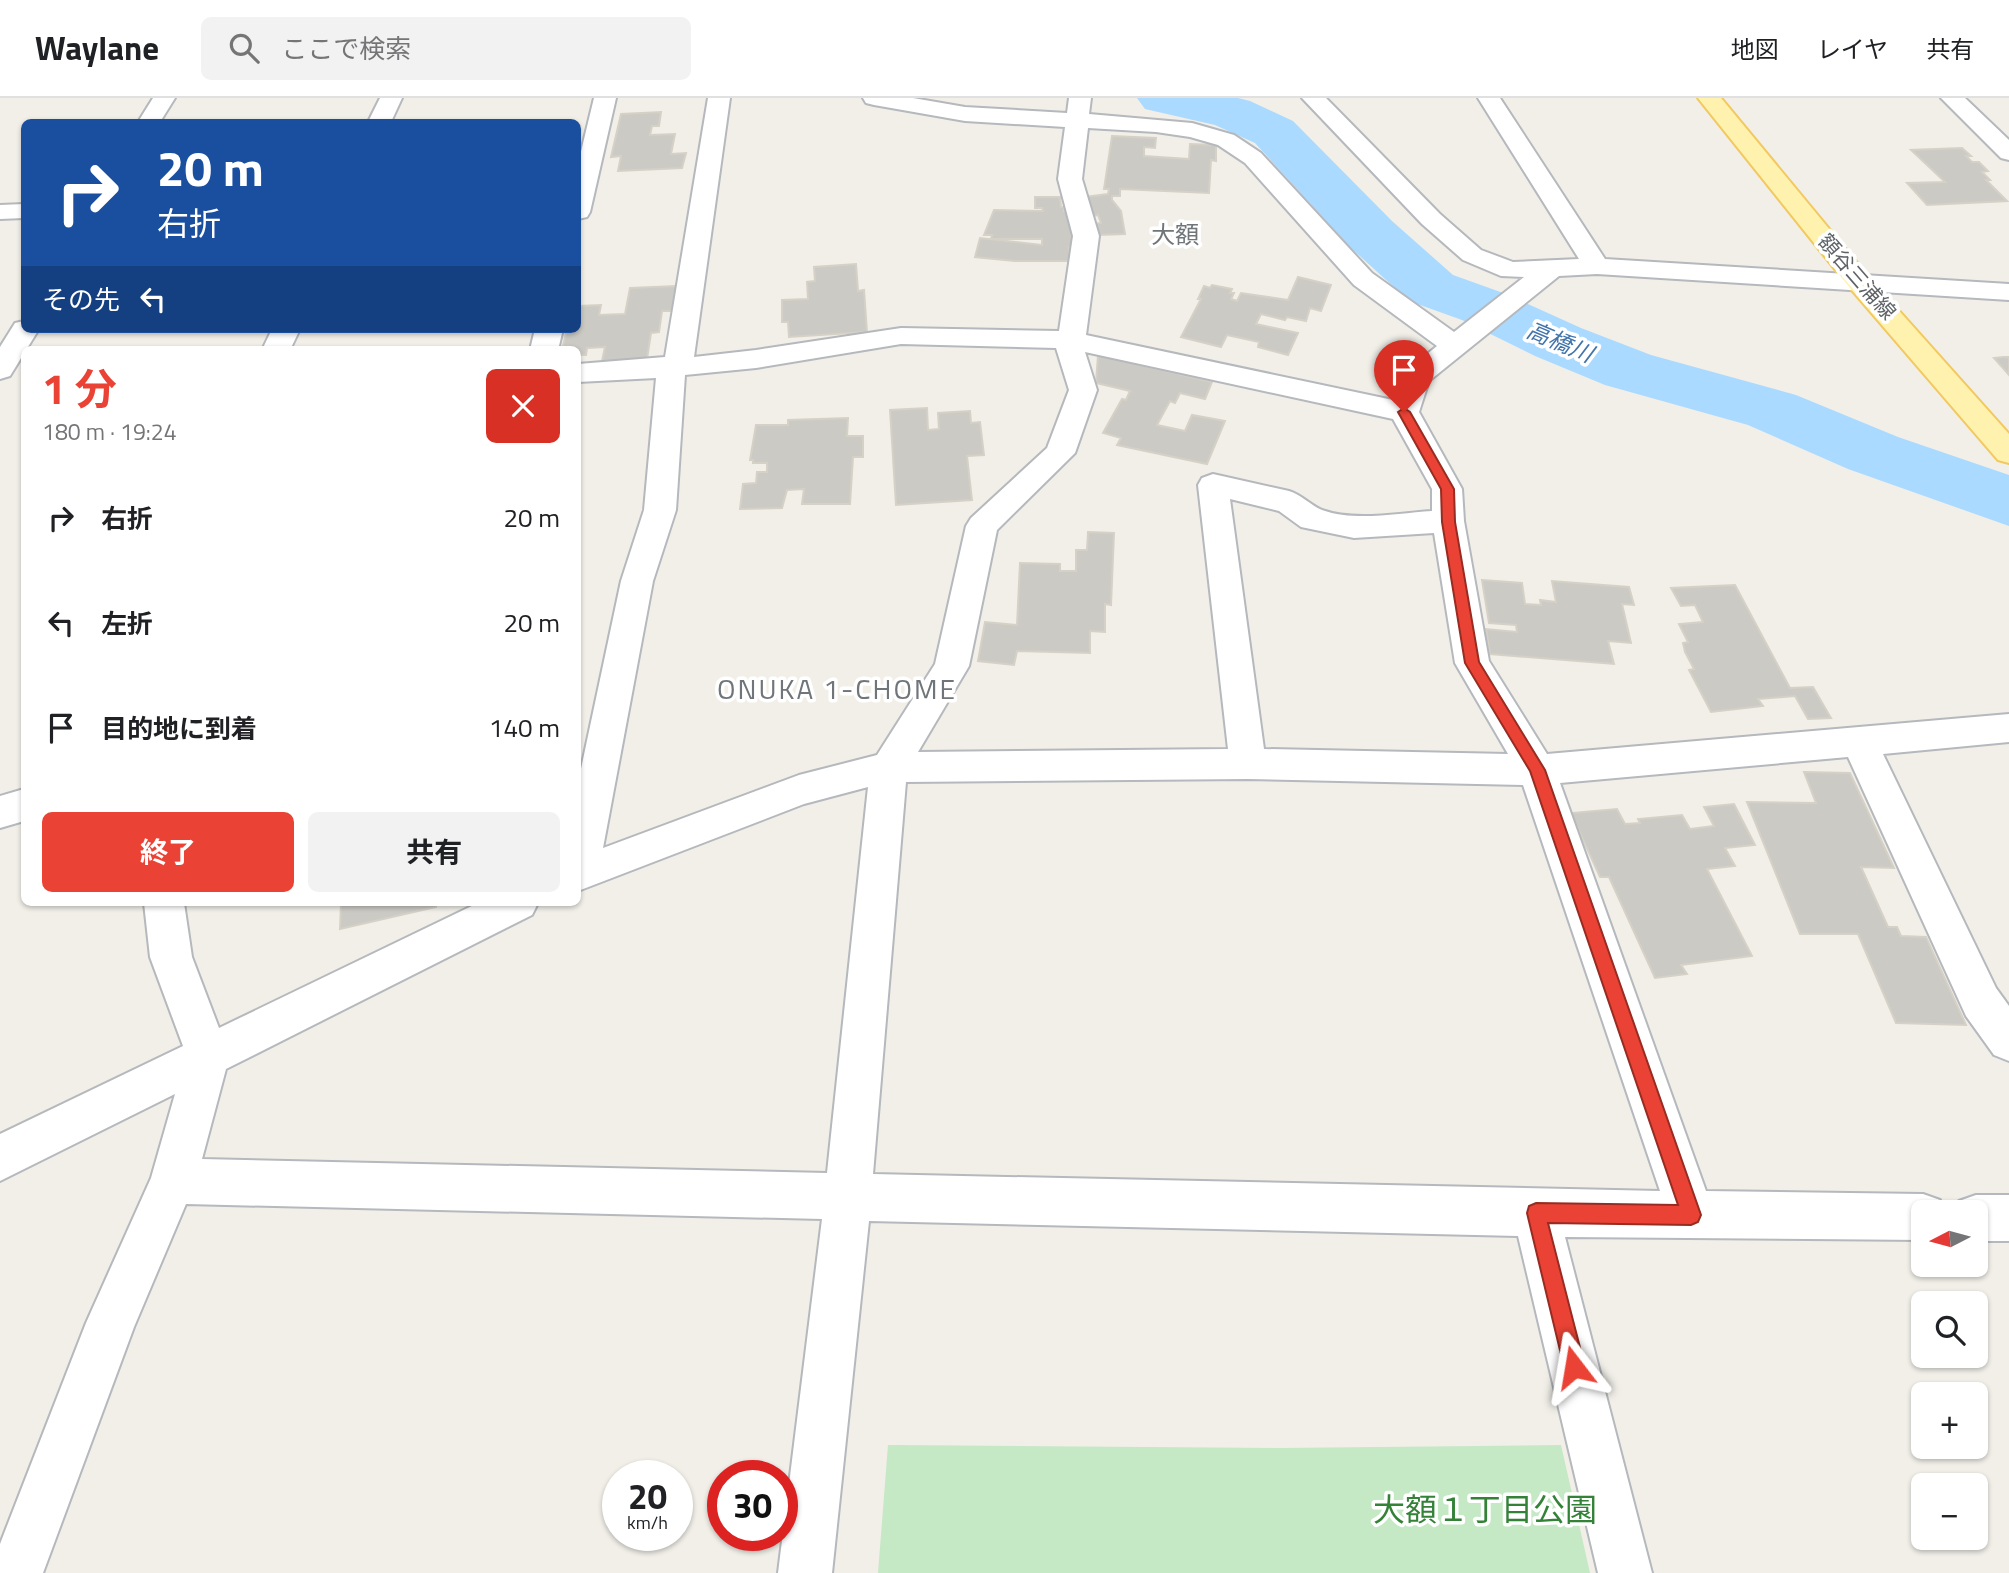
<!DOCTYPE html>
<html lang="ja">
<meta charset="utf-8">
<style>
:root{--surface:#fff;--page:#f2f2f2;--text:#202124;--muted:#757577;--line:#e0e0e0;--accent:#ea4335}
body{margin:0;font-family:"Titillium Web","Noto Sans JP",sans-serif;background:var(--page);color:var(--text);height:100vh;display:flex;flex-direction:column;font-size:26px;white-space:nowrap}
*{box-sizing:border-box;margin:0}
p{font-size:23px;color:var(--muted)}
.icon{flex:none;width:38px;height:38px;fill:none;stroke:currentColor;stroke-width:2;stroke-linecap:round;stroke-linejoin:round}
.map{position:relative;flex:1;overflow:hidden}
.sheet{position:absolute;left:21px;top:248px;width:560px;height:560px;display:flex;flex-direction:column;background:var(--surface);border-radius:10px;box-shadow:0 2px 5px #0004}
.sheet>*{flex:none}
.top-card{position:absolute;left:21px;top:21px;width:560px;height:214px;border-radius:10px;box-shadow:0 2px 5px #0004;background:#1a4fa0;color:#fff;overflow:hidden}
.needle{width:46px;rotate:264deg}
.buttons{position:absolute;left:1911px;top:1102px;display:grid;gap:14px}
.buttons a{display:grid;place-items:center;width:77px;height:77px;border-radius:10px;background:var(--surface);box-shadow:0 2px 5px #0004;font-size:35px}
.speed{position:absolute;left:602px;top:1362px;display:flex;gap:14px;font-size:35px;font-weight:700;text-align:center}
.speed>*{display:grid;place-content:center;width:91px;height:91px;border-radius:50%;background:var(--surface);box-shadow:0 2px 5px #0004;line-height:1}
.speed small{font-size:18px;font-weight:400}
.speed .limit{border:10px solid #d22;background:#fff;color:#111}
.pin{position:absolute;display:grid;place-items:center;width:60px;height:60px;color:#fff;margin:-72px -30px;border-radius:50% 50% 50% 0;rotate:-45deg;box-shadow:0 0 7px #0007}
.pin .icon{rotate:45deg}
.me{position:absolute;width:77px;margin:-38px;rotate:346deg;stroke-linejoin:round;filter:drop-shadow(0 0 5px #0008)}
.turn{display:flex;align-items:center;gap:24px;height:147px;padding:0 21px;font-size:32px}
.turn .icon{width:91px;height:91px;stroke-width:2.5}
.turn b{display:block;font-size:49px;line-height:60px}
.then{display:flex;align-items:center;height:66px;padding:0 21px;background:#0003;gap:14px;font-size:26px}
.round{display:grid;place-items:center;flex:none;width:74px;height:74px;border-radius:10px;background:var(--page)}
.overview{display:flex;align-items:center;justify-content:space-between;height:119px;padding:0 21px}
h1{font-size:42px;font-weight:700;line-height:52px;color:var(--accent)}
.button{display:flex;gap:14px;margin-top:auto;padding:14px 21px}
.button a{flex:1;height:80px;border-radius:10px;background:var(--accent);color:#fff;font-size:28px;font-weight:700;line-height:80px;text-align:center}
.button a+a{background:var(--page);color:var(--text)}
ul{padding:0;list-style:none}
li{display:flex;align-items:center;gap:21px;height:105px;padding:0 21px}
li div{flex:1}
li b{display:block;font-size:26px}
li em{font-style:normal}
header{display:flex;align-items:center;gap:42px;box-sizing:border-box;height:98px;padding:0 35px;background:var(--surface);border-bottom:2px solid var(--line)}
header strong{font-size:33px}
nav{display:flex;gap:38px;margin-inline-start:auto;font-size:24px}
.search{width:490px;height:63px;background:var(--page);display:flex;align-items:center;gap:18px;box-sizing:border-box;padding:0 24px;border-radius:10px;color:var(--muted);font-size:26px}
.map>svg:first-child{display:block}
.green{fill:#c5e8c5}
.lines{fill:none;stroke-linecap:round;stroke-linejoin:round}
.river{fill:#aadaff;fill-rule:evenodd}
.building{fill:#cccac5;stroke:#d6d1c6;stroke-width:2}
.minor-casing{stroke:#b5b8bc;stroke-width:4}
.major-casing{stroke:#f2c960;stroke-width:4}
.minor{fill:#fff;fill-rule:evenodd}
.major{fill:#fff2af;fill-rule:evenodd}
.route{fill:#ea4335;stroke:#982c22;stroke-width:2}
.labels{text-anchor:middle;stroke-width:7;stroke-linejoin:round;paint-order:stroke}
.far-street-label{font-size:21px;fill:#5f6368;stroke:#fff}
.far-water-label{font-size:23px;font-style:italic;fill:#4174aa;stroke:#fff}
.far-quarter-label{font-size:24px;fill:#70757a;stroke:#fff}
.neighbourhood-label{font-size:28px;letter-spacing:2px;fill:#70757a;stroke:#fff}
.near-park-label{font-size:32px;fill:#348238;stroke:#fff}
</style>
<header>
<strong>Waylane</strong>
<div class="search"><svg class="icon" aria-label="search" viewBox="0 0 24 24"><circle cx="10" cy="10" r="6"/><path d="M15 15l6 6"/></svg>ここで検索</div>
<nav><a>地図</a><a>レイヤ</a><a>共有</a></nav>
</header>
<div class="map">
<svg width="2009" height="1475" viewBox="0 0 2009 1475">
<rect width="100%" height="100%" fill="#f1efe8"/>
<path class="green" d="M888,1347L1283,1350L1561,1347L1590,1475H878Z"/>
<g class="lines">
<path class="river" d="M1137,0H1238L1250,3L1293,23L1392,123L1453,177L1506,196L1581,230L1651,257L1796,297L1898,339L2009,377V428L1848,371L1748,327L1605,287L1535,258L1462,222L1409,203L1350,149L1255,45L1215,27L1145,11Z"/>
</g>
<path class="building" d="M661,14L659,28H652L650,37L675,36L671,56L686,55L682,70L618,73L621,58L611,59L621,16Z
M1112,38L1156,40L1155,50L1144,49V58L1189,61L1190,46L1216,47V63L1211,62L1209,95L1120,91V98H1112V102L1121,113L1125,136L1098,137L1093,126L1101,125L1098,117L1093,118L1084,99L1108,96L1109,91H1104Z
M1962,50L1971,58H1966L1972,64H1979L1988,73L1982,74L1990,82H1986L2007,103L1927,107L1907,85L1945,84L1911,52Z
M1035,99H1060L1061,109H1064V113H1070L1072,149H1069L1070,163H1015L975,159L980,140L1042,147V141H991L992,137H984L994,112L1043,113L1042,110H1035Z
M856,166L858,193L864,192L867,234L789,239L788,224H782V202L808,201L807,184L815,183L814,169Z
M1298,179L1331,187L1321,213L1310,210L1306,223L1287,219L1285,222L1261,216L1256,226L1298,235L1288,257L1258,249L1259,244L1227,237L1221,249L1181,239L1201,201H1198L1204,188L1210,190L1212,187L1232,191L1230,195H1234L1231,201L1237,203L1241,195L1288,202Z
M676,188L672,213H662L659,234L651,235L647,261L602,263L605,249L587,250L586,257H578V252H562L567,231H578V208L601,207L599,217L625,216L630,190Z
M1098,257L1212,284L1205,301L1180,295L1175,305L1170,303L1157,327L1185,333L1192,317L1225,323L1207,366L1117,347L1121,340L1103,335L1122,301L1126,302L1130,293L1096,285Z
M2003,259H2009V277L1994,260Z
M927,310L928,332L939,331L938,315L970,313L971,325L980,324L984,357L967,358L972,402L896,407L890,312Z
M848,320L847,338H863V359H853L850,406H802L804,391L787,392L782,410L740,411L743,386L756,385L757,374H767V365H753V362H750L756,327H788V322Z
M1088,434L1114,435L1111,507L1105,506V534L1090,533V555L1017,553L1014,567L978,563L985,524L1017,527L1020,465L1060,466V473H1076V452H1087Z
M1482,482L1522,485L1525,506L1541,507L1540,502L1556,504L1552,483L1629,489L1634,507L1622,506L1631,545L1608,543L1614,566L1490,556L1486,531L1517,534L1516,527L1489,525Z
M1735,487L1790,590L1813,589L1831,620L1808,621L1795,598L1758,601L1763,608L1711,614L1689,572L1694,571L1685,554L1683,545L1688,544L1679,526L1703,524L1695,507L1681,508L1671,490Z
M1804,674L1850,675L1894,770L1861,769L1888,829H1897L1901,838L1926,839L1966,927L1896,925L1858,836H1800L1747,704L1816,705Z
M1734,706L1755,747L1725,750L1735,768L1707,771L1752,858L1681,867L1687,876L1655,880L1609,779H1600L1571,715L1617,711L1625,726L1640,725L1638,721L1682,717L1690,731L1714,728L1704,709Z
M341,805H436V809L340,831Z"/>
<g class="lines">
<g class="minor-casing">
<path id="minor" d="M153,0H175L160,24H138Z
M380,0H402L391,24H368Z
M594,0H616L590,114L587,119L578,121V66Z
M708,0H730L694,259L756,252L901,230L1059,233L1073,138L1058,81L1065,29L965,23L874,7L866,5L863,0H913L965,9L1067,15L1069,0H1091L1089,16L1192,25L1234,37L1261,55L1372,175L1454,234L1524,179L1501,178L1463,162L1422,126L1302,0H1326L1440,116L1481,152L1513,164L1579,161L1478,0H1500L1605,161L2009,186V202L1597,176L1559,178L1429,283L1419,314L1462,391L1464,423L1489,563L1547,656L2009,616V644L1883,656L1996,890L2009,908V963L1994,957L1966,918L1848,659L1560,685L1706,1093L1923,1096L1940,1102L1945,1115H1923V1142L1565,1139L1652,1475H1598L1518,1138L869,1123L832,1475H778L822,1121L186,1106L134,1229L43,1475H0V1446L86,1225L151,1080L175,996L0,1083V1036L183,948L150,859L144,805H184L192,859L219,930L478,805H538L532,817L226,971L202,1061L827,1075L868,689L804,706L578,793V685L621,483L644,412L656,280L578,284V266L665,259ZM1088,30L1156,34L1190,39L1218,47L1245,65L1354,187L1437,248L1406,273L1393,302L1086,237L1099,138L1082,81ZM901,246L1056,250L1069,292L1047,350L971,420L966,428L935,566L877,657L799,677L603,750L653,483L676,412L685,277L756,270ZM1085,254L1393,321L1432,391V413C1398,415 1355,424 1322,412C1310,407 1302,397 1289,393L1213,376L1202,380L1198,387L1228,651L918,654L969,568L997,432L1075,355L1097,292ZM1230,401L1279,413L1301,429L1354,440L1434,435L1455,565L1508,656L1264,651ZM1248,681L1523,687L1660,1093L873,1076L906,684Z
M1941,0H1965L2009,42V62L2001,60Z
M24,106V120L0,121V107Z
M24,223V231H39L10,278L0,281V249L15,225Z
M272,231H300L290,252H262Z
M535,231H563L558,252H530Z
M24,691V723L0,730V698Z
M1976,1097H2009V1143H1976V1115H1955L1959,1103Z"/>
</g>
<g class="major-casing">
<path id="major" d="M1698,0H1721L1868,178L2009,336V365L1998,362L1850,190Z"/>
</g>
<use href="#minor" class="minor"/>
<use href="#major" class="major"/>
</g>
<path class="route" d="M1404,310L1410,314L1454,391L1455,424L1479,564L1545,672L1701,1117L1698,1124L1691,1127L1548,1125L1585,1269L1582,1276L1574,1279L1567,1276L1564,1269L1527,1115L1529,1108L1536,1105L1678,1107L1530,673L1465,565L1442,424L1441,391L1398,314Z"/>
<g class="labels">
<g class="far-street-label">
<text transform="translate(1857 179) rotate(49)" y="7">額谷三浦線</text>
</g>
<g class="far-water-label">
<text transform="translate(1560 244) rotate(23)" y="8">高橋川</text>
</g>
<g class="far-quarter-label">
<text x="1175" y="145">大額</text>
</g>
<g class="neighbourhood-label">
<text x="837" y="601">ONUKA 1-CHOME</text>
</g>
<g class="near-park-label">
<text x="1485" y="1423">大額１丁目公園</text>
</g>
</g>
</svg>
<div class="buttons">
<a><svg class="needle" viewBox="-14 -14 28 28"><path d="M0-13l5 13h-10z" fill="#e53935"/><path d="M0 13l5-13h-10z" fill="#757577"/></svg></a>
<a><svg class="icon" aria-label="search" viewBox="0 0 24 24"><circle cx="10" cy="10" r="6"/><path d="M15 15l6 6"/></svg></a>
<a>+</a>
<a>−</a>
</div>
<div class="speed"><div>20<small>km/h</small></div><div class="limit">30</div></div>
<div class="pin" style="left:1404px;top:314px;background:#d93025"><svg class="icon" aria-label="arrive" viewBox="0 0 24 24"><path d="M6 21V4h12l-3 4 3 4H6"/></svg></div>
<svg class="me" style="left:1574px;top:1269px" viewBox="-20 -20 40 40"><path d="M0-17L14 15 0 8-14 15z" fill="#ea4335" stroke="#fff" stroke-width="4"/></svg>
<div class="top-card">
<div class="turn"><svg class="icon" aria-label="right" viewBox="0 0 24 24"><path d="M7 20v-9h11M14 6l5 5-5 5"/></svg><div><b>20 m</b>右折</div></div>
<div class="then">その先<svg class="icon" aria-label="left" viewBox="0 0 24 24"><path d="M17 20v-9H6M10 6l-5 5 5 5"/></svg></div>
</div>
<section class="sheet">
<div class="overview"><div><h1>1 分</h1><p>180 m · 19:24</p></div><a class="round" style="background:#d93025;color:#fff"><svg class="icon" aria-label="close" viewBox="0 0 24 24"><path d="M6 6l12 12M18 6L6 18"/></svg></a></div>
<ul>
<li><svg class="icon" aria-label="right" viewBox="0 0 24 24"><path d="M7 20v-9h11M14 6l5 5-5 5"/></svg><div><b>右折</b></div><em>20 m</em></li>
<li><svg class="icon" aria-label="left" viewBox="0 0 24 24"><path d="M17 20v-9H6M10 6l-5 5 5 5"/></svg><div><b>左折</b></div><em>20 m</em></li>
<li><svg class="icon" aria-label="arrive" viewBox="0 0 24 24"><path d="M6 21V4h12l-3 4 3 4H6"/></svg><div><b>目的地に到着</b></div><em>140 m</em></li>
</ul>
<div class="button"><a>終了</a><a>共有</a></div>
</section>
</div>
